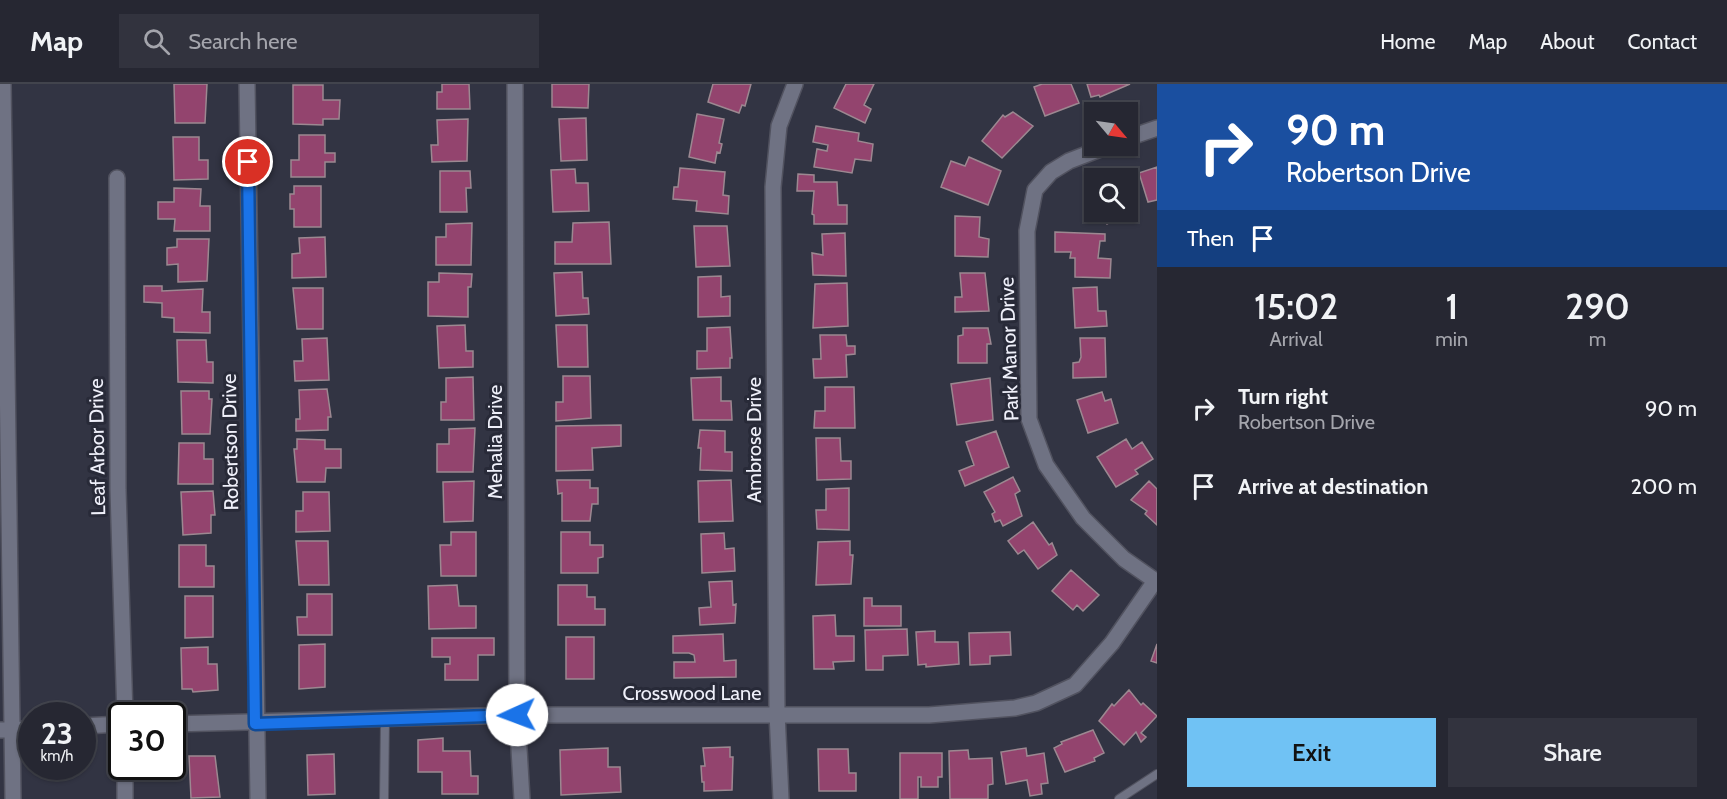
<!DOCTYPE html>
<style>
:root{--surface:#262732;--page:#32333e;--text:#f1f3f6;--muted:#a4a5ac;--line:#42444d;--accent:#70c2f4}
body{margin:0;font-family:Cabin,sans-serif;background:var(--page);color:var(--text);height:100vh;display:flex;flex-direction:column;font-size:22px;white-space:nowrap}
*{box-sizing:border-box;margin:0}
p{font-size:20px;color:var(--muted)}
.icon{flex:none;width:33px;height:33px;fill:none;stroke:currentColor;stroke-width:2;stroke-linecap:round;stroke-linejoin:round}
.map{position:relative;flex:1;overflow:hidden}
.details{display:flex;flex-direction:column;background:var(--surface);width:570px}
.details>*{flex:none}
.banner{background:#1a4fa0;color:#fff;overflow:hidden}
.needle{width:39px;rotate:119deg}
.controls{position:absolute;left:1084px;top:18px;display:grid;gap:12px}
.controls a{display:grid;place-items:center;width:54px;height:54px;border-radius:0px;background:var(--surface);box-shadow:0 2px 4px #0004,0 0 0 2px var(--line);font-size:30px}
.speed{position:absolute;left:18px;top:618px;display:flex;gap:12px;font-size:30px;font-weight:700;text-align:center}
.speed>*{display:grid;place-content:center;width:78px;height:78px;border-radius:50%;background:var(--surface);box-shadow:0 2px 4px #0004,0 0 0 2px var(--line);line-height:1}
.speed small{font-size:15px;font-weight:400}
.speed .limit{border:3px solid #111;border-radius:9px;background:#fff;color:#111}
.pin{position:absolute;display:grid;place-items:center;width:51px;height:51px;color:#fff;margin:-26px;border:3px solid #fff;border-radius:50%;box-shadow:0 2px 6px #0007}
.me{position:absolute;width:66px;margin:-33px;rotate:268deg;stroke-linejoin:round;filter:drop-shadow(0 0 4px #0008)}
.turn{display:flex;align-items:center;gap:21px;height:126px;padding:0 30px;font-size:27px}
.turn .icon{width:78px;height:78px;stroke-width:2.5}
.turn b{display:block;font-size:42px;line-height:51px}
.then{display:flex;align-items:center;height:57px;padding:0 30px;background:#0003;gap:12px;font-size:22px}
.eta{display:flex;justify-content:space-evenly;align-items:center;height:102px;text-align:center}
.eta b{font-size:36px;font-weight:600;line-height:42px}
.primary-button{display:flex;gap:12px;margin-top:auto;padding:12px 30px}
.primary-button a{flex:1;height:69px;border-radius:0px;background:var(--accent);color:#111;font-size:24px;font-weight:600;line-height:69px;text-align:center}
.primary-button a+a{background:var(--page);color:var(--text)}
ul{padding:0;list-style:none}
li{display:flex;align-items:center;gap:18px;height:78px;padding:0 30px}
li div{flex:1}
li b{display:block;font-size:22px}
li em{font-style:normal}
header{display:flex;align-items:center;gap:36px;box-sizing:border-box;height:84px;padding:0 30px;background:var(--surface);border-bottom:2px solid var(--line)}
header strong{font-size:28px}
nav{display:flex;gap:33px;margin-inline-start:auto;font-size:21px}
.search{width:420px;height:54px;background:var(--page);display:flex;align-items:center;gap:15px;box-sizing:border-box;padding:0 21px;border-radius:0px;color:var(--muted);font-size:22px}
main{display:flex;flex:1;min-height:0}
.map>svg:first-child{display:block}
.building{fill:#93446e;stroke:#9c8891;stroke-width:1.5}
.lines{fill:none;stroke-linecap:round;stroke-linejoin:round}
.lane-casing{stroke:#51525f;stroke-width:10}
.street-casing{stroke:#51525f;stroke-width:18}
.lane{stroke:#6f7283;stroke-width:8}
.street{stroke:#6f7283;stroke-width:15}
.route-casing{stroke:#114b97;stroke-width:15}
.route{stroke:#1a73e8;stroke-width:10}
.labels{text-anchor:middle;stroke-width:6;stroke-linejoin:round;paint-order:stroke}
.street-label{font-size:20px;fill:#eff0fa;stroke:#282a38}
</style>
<header>
<strong>Map</strong>
<div class="search"><svg class="icon" aria-label="search" viewBox="0 0 24 24"><circle cx="10" cy="10" r="6"/><path d="M15 15l6 6"/></svg>Search here</div>
<nav><a>Home</a><a>Map</a><a>About</a><a>Contact</a></nav>
</header>
<main>
<div class="map">
<svg width="1157" height="715" viewBox="0 0 1157 715">
<rect width="100%" height="100%" fill="#323443"/>
<path class="building" d="M174,0H207L205,39H175Z
M442,0H469L470,25H437V8H442Z
M552,0H589L588,24L552,23Z
M713,0H751L745,22L742,21L739,29L708,18Z
M846,0H874L864,21L871,25L865,39L834,24Z
M1042,0H1071L1079,19L1045,32L1034,3Z
M1087,0H1130L1100,13L1099,11L1091,13Z
M293,1H323V16H340L339,35H323V41L293,40Z
M1013,28L1033,42L1002,74L982,57L1003,31L1005,33Z
M697,30L724,35L719,59L722,60L720,69L717,68L715,79L689,73Z
M586,34L587,76L561,77L559,35Z
M468,35L467,77L432,78L431,61H438L437,36Z
M816,42L859,49L858,57L873,60L871,77L855,75L852,89L814,83L817,65L827,67L828,61L813,58Z
M299,51H325V69H335V78H325V93H291V76H299Z
M173,53H199V76H208V95L174,96Z
M969,73L1001,87L988,121L941,103L951,77L965,82Z
M1157,83V116L1148,118L1139,89Z
M680,84L725,88L723,111L729,112L728,130L696,127L697,117L673,115L674,103H678Z
M575,85L576,99H588L589,127L553,128L551,86Z
M440,87H470L471,104H466L467,128H440Z
M798,90L814,91V98H837L838,121H847V140H814V131L812,130L814,107H797Z
M1128,101L1135,114L1129,118L1133,126L1107,140L1101,128H1128Z
M294,102H321V143H294V125H290V110H294Z
M174,104L201,105L200,122H210V147H174L175,135H158V118H174Z
M955,132L980,133L979,153L989,155L988,173L955,172Z
M609,138L611,180H555V158H572L573,139Z
M472,139L471,181H436V153H446V140Z
M694,142H727L730,182L696,183Z
M1055,148L1105,150V157H1100L1098,174L1111,175L1110,194L1075,193V174H1070L1071,168H1055Z
M845,149L846,192L813,191L812,169L823,171L822,150Z
M325,153L326,193L292,194V170L300,169L299,154Z
M177,155H209L207,197L178,198V180L167,181V164L177,163Z
M582,188L583,214H588L589,230L556,232L554,189Z
M439,189L472,190L471,203H468V233L428,232V198H439Z
M960,189H985L989,227L955,228V213H962Z
M721,192V213L730,212V232L698,233V193Z
M847,199L848,242L813,244L815,200Z
M144,202H162V207L203,205L202,228H210V249L174,248V234L162,233V219L144,218Z
M1097,203L1098,227H1106L1107,242L1075,244L1073,204Z
M293,204H323V245H297Z
M465,241L466,267H473V283L439,284L437,242Z
M556,241H587L588,283H558Z
M730,243L732,274H730V284L697,285V267H707V244Z
M963,244H988L991,260H987V279H958V252L963,251Z
M820,251H846L847,262H855V270L846,271L847,293L814,294L813,275H821Z
M327,254L329,296L295,297L294,277H303L302,255Z
M1080,254H1105L1106,293L1073,294V279L1079,278L1081,273Z
M177,256H206L207,278H213V299L178,298Z
M563,292H590L591,334L556,337V318H563Z
M473,293L474,336H441V318H446V294Z
M721,293V317H731L732,336H693L691,294Z
M990,294L993,336L957,341L951,300Z
M825,303H854L855,344H814L815,327H825Z
M327,305L331,333H328V346L296,347V335H300L299,306Z
M181,307H209V315H212L210,350H182Z
M1102,308L1105,317L1111,315L1118,339L1088,349L1077,316Z
M621,341V362L592,364L593,386L556,387V342Z
M475,344L473,388H437V360H449V345Z
M700,346L725,347V368H732V387L700,386L701,364H698Z
M996,347L1009,383L965,402L959,387L974,381L966,358Z
M816,354H840L841,377H851V395L817,396Z
M297,355L325,356V365H341V384H326L325,398H297L294,365H297Z
M1126,355L1132,365L1142,358L1153,375L1135,386L1138,390L1116,403L1097,373Z
M179,359H204V375H213V400H178Z
M1013,393L1020,407L1015,410L1022,432L1003,442L1000,436L995,438L992,430L995,428L984,408Z
M557,396H590V404H598V420H592L590,437H562V409L558,410Z
M731,396L733,437L699,438L698,397Z
M474,397L473,437L444,438L443,398Z
M1149,397L1157,405V441L1145,430L1147,427L1131,416Z
M849,404V446L817,445L816,426H826V405Z
M213,407L215,431H211V449L183,451L181,408Z
M303,408H329L330,447L296,448V427H303Z
M1033,438L1049,461L1052,459L1057,471L1038,485L1024,466L1018,470L1008,457Z
M451,448H476V492H441L440,461H451Z
M561,448H590V461H603V473L598,474V489H561Z
M724,449L725,465L734,464L735,487L702,489L701,450Z
M296,457H328L329,501H299Z
M850,457V471H853L851,500L816,501L818,458Z
M179,461H206V482H214V503H179Z
M1071,486L1099,511L1083,527L1077,521L1073,526L1052,507Z
M732,497L733,521L736,520L735,539L700,541L699,524L711,523L709,498Z
M457,501L459,522H476V544L429,545L428,502Z
M558,501H587V513H595V525H605V541H558Z
M307,510H332V551H298L297,533H307Z
M185,512H213V553L185,554Z
M864,514H872V522H901V542H864Z
M835,531L836,552H854V577L833,578L834,585H814L813,532Z
M907,545L908,571L883,572V586H866L865,546Z
M935,547V558H958L959,580L926,583V580L918,581L916,548Z
M1010,548L1011,571L990,572V580L970,581L969,549Z
M723,550L724,577L736,576V593L674,594V578H695L694,571L689,569H673V552Z
M566,553H594V595H566Z
M432,554H494V571H478V596H445V580H450V573H432Z
M325,560V603L299,605V561Z
M1157,560V579L1151,577Z
M208,563V580H217L218,606L193,608L192,605H182L181,564Z
M1129,606L1141,621L1143,619L1157,632L1141,649L1146,653L1141,658L1136,648L1124,661L1099,637L1112,620L1114,622Z
M1093,646L1104,669L1094,674L1095,677L1065,688L1054,664L1062,660L1061,658Z
M443,654V667H470L471,692H478V710H442V688H418V656Z
M730,663V673H733L732,706L704,707V698H702L701,682H705L703,664Z
M608,664V683H620L621,708L561,711L560,666Z
M1026,664L1027,672L1044,669L1048,699L1041,700L1042,710L1030,712L1027,696L1006,700L1001,668Z
M818,665H848L849,689H856V707H819Z
M968,666L969,675L992,674L993,700L988,701V715H950L949,667Z
M900,669H942V693H938V703H921V693H918V715H900Z
M334,670L335,710L308,711L307,671Z
M189,672H215L220,713L191,714Z"/>
<g class="lines">
<g class="lane-casing">
<path id="lane" d="M384,715L385,636
M1119,715L1157,690"/>
</g>
<g class="street-casing">
<path id="street" d="M3,0L13,715
M247,0L258,715
M515,0L517,631L522,715
M1128,54L1157,44
M1108,62L1069,77L1051,88L1035,106L1027,147L1029,335L1046,381L1083,434L1124,475L1157,498
M117,94L118,406L125,632
M172,640L517,631H929L1015,624L1036,619L1075,601L1112,559L1155,497
M82,642L122,640
M0,646L32,645
M125,682V715
M781,715L777,629L773,103L779,42L795,0"/>
</g>
<use href="#lane" class="lane"/>
<use href="#street" class="street"/>
</g>
<g class="lines">
<g class="route-casing">
<path id="route" d="M248,78L255,640L517,631"/>
</g>
<use href="#route" class="route"/>
</g>
<g class="labels">
<g class="street-label">
<text transform="translate(1009 265) rotate(-92)" y="7">Park Manor Drive</text>
<text transform="translate(754 356) rotate(-90)" y="7">Ambrose Drive</text>
<text transform="translate(230 358) rotate(-91)" y="7">Robertson Drive</text>
<text transform="translate(495 358) rotate(-90)" y="7">Mehalia Drive</text>
<text transform="translate(97 363) rotate(-91)" y="7">Leaf Arbor Drive</text>
<text x="692" y="616">Crosswood Lane</text>
</g>
</g>
</svg>
<div class="controls">
<a><svg class="needle" viewBox="-14 -14 28 28"><path d="M0-13l5 13h-10z" fill="#e53935"/><path d="M0 13l5-13h-10z" fill="#a4a5ac"/></svg></a>
<a><svg class="icon" aria-label="search" viewBox="0 0 24 24"><circle cx="10" cy="10" r="6"/><path d="M15 15l6 6"/></svg></a>
</div>
<div class="speed"><div>23<small>km/h</small></div><div class="limit">30</div></div>
<div class="pin" style="left:248px;top:78px;background:#d93025"><svg class="icon" aria-label="arrive" viewBox="0 0 24 24"><path d="M6 21V4h12l-3 4 3 4H6"/></svg></div>
<svg class="me" style="left:517px;top:631px" viewBox="-20 -20 40 40"><circle r="19" fill="#fff"/><path d="M0-13L10 11 0 6-10 11z" fill="#1a73e8"/></svg>
</div>
<section class="details">
<div class="banner">
<div class="turn"><svg class="icon" aria-label="right" viewBox="0 0 24 24"><path d="M7 20v-9h11M14 6l5 5-5 5"/></svg><div><b>90 m</b>Robertson Drive</div></div>
<div class="then">Then<svg class="icon" aria-label="arrive" viewBox="0 0 24 24"><path d="M6 21V4h12l-3 4 3 4H6"/></svg></div>
</div>
<div class="eta">
<div><b>15:02</b><p>Arrival</p></div>
<div><b>1</b><p>min</p></div>
<div><b>290</b><p>m</p></div>
</div>
<ul>
<li><svg class="icon" aria-label="right" viewBox="0 0 24 24"><path d="M7 20v-9h11M14 6l5 5-5 5"/></svg><div><b>Turn right</b><p>Robertson Drive</p></div><em>90 m</em></li>
<li><svg class="icon" aria-label="arrive" viewBox="0 0 24 24"><path d="M6 21V4h12l-3 4 3 4H6"/></svg><div><b>Arrive at destination</b></div><em>200 m</em></li>
</ul>
<div class="primary-button"><a>Exit</a><a>Share</a></div>
</section>
</main>
